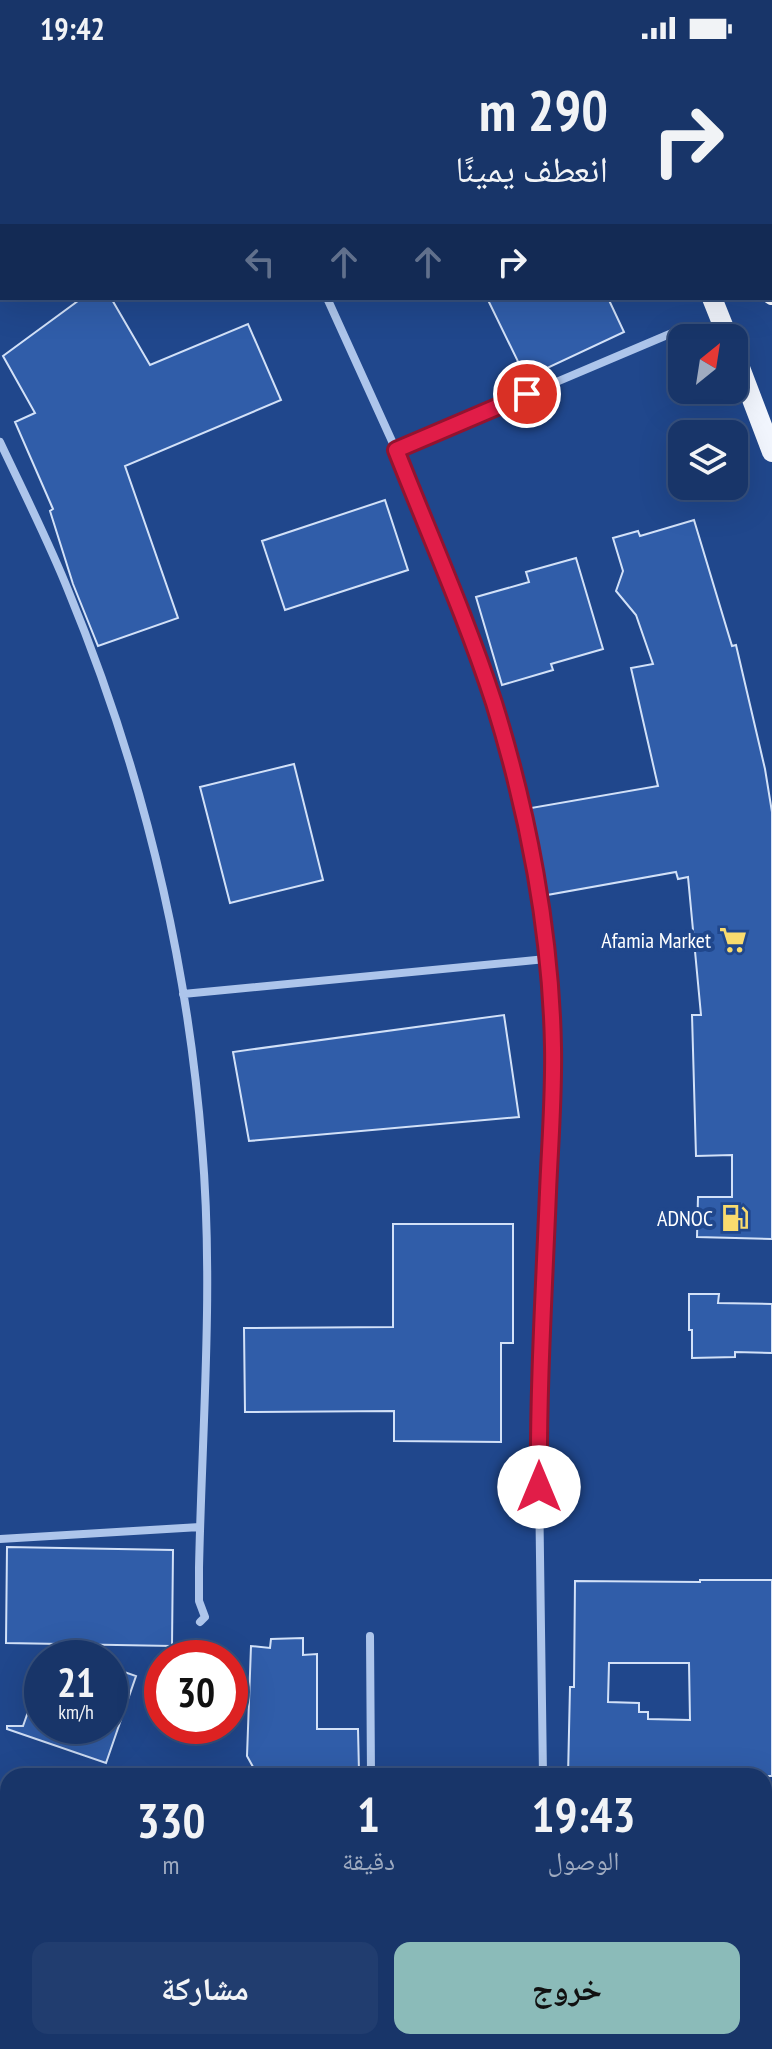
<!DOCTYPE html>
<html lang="ar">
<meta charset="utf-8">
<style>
:root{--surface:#183569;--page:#213d6f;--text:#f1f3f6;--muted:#9fabc0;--line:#36507d;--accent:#8bbbb9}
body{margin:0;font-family:"PT Sans Narrow","Noto Naskh Arabic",sans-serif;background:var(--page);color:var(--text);direction:rtl;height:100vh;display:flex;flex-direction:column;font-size:30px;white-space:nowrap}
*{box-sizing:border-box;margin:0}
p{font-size:26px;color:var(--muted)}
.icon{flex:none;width:44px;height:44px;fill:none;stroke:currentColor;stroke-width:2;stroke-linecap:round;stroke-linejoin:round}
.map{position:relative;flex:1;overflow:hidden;direction:ltr}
.drawer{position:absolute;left:0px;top:1712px;width:772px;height:282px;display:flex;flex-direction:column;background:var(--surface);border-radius:24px 24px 0 0;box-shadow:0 8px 32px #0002,0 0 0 2px var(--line);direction:rtl}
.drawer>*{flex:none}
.guide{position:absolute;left:0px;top:0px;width:772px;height:244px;box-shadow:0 8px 32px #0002,0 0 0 2px var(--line);direction:rtl;background:#183569;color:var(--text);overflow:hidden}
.needle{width:52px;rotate:30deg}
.controls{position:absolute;left:668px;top:268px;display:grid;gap:16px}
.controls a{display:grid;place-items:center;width:80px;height:80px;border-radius:16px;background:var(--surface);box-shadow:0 8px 32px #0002,0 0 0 2px var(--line);font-size:40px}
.speed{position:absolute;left:24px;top:1584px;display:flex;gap:16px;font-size:40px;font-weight:700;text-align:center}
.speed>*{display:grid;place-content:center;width:104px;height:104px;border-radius:50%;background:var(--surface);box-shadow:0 8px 32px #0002,0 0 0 2px var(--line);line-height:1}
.speed small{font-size:20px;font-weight:400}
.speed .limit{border:12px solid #d22;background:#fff;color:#111}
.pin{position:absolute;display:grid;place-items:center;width:68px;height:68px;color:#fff;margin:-34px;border:4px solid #fff;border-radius:50%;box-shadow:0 2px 8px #0007}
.me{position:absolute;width:88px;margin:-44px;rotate:0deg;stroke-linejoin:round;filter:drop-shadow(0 0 6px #0008)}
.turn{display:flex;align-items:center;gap:28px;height:168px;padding:0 32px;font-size:36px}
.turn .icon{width:104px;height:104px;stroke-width:2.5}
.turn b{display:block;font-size:56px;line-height:68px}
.lanes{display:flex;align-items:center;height:76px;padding:0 32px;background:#0003;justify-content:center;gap:40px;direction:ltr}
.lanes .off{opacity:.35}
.eta{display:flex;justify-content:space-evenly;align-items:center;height:136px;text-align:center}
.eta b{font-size:48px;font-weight:700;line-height:56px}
.cta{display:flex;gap:16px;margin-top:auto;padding:16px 32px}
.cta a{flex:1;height:92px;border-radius:16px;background:var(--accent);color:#111;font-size:32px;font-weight:700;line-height:92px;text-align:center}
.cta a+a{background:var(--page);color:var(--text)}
.status{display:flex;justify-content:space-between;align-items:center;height:56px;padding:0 40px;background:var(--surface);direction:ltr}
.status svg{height:22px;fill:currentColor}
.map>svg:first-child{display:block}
.building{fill:#305da9;stroke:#d2e1f8;stroke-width:2;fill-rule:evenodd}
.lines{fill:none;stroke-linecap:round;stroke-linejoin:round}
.minor{stroke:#adc5eb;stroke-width:8}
.tertiary{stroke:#adc5eb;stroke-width:14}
.primary{stroke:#f2f6fe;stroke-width:20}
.route-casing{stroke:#92132f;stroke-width:20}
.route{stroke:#e11d48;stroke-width:14}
.labels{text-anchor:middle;stroke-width:8;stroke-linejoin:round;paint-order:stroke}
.poi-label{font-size:22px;fill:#fff;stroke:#20478c;text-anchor:end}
</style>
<div class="status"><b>19:42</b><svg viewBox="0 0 49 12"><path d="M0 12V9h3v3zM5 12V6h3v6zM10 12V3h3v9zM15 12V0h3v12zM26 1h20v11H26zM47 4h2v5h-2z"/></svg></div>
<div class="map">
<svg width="772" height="1993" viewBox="0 0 772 1993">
<rect width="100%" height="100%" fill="#20478c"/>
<path class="building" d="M82,242H111L150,309L248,268L281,344L125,410L178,562L98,590L73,528L50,455L53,453L15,366L35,357L3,300Z
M487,242H608L624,276L526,322Z
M385,444L408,514L285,554L262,485Z
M694,464L732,590L736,589L765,713L772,756V1183L697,1181L698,1141H732V1099L696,1100L692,959H701L688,821L678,823L676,816L547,839L531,752L658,730L631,612L653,608L636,559L616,535L623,515L613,482L638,475L640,480Z
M576,502L603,593L551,608L553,614L502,629L476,541L529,526L526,516Z
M294,708L323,824L230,847L200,731Z
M504,959L519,1061L249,1085L233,996Z
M393,1168H513V1287H501V1386L394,1385V1355L245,1356L244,1272L393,1271Z
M689,1238H719L718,1247L772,1248V1297L735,1296V1301L692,1302V1274H689Z
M7,1491L173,1494L172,1590L6,1587Z
M700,1524H772V1720H568L570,1631H574L575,1525L700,1526ZM609,1607H689L690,1664L648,1663V1656H639V1647L608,1646Z
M303,1582V1599L317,1598V1673H358L359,1716L332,1717V1720H258L247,1700L251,1590L270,1592L271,1583Z
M110,1611L136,1620L106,1707L7,1673V1670H23L39,1625L42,1626V1670H110Z"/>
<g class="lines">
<path class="minor" d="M173,0L175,2
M300,2L303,0
M770,198H772
M0,208L2,207
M327,242L396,394L445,516L494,647L516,731L534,816L546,903L553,990L538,1354L543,1720
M0,386C23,435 48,484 68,534C141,711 187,899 202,1090C214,1230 202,1371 199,1512V1545L205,1561L200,1566
M396,394L672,277
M183,938L546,903
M0,1483L200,1471
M370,1580L371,1720
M0,1872L8,1827
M161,1993L162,1986
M205,1993L206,1986"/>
<path class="tertiary" d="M764,1775L772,1773
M0,1776H8
M764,1816H772
M0,1817H8"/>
<path class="primary" d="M589,0L590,2
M654,0L655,2
M770,234L772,239
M712,242L728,282
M734,296L772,396
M764,1843L772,1846"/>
</g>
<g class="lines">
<g class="route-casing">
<path id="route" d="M527,338L396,394C429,478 466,561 494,647C528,756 551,877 553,991C554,1039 550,1088 548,1136C544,1234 538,1333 539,1431"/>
</g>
<use href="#route" class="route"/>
</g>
<defs>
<g id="supermarket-bare" transform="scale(2.16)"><path d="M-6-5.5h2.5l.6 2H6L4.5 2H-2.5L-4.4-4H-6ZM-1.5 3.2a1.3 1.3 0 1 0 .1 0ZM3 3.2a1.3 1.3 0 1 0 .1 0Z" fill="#f9db6e" stroke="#20478c" stroke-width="2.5" paint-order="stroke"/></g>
<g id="fuel-bare" transform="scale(2.16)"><path d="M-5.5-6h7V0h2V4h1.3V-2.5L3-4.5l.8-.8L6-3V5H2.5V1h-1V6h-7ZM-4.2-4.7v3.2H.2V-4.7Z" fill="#f9db6e" stroke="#20478c" stroke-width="2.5" paint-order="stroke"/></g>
</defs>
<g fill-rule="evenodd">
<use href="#supermarket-bare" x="733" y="884"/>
<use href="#fuel-bare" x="735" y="1162"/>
</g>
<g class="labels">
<g class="poi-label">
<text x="711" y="892">Afamia Market</text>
<text x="713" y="1170">ADNOC</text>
</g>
</g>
</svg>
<div class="controls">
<a><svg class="needle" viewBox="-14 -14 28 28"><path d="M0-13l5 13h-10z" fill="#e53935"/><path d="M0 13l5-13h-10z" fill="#9fabc0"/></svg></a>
<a><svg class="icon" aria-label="layers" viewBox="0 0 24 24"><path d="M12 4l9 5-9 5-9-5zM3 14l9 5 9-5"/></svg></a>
</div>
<div class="speed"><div>21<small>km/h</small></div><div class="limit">30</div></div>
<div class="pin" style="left:527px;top:338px;background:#d93025"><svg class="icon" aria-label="arrive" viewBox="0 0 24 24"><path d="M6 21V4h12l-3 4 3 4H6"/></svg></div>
<svg class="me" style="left:539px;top:1431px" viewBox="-20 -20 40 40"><circle r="19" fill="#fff"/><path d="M0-13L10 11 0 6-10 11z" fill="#e11d48"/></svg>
<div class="guide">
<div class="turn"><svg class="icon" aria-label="right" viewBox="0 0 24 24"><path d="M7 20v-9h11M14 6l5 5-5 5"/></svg><div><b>290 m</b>انعطف يمينًا</div></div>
<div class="lanes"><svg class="icon off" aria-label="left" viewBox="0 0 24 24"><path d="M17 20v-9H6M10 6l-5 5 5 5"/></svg><svg class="icon off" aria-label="ahead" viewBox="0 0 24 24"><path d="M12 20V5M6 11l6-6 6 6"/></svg><svg class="icon off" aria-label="ahead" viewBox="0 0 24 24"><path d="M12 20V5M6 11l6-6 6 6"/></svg><svg class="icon" aria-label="right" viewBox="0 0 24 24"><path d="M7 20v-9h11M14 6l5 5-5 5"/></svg></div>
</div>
<section class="drawer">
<div class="eta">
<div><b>19:43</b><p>الوصول</p></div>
<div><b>1</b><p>دقيقة</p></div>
<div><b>330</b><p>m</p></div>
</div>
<div class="cta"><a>خروج</a><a>مشاركة</a></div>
</section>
</div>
